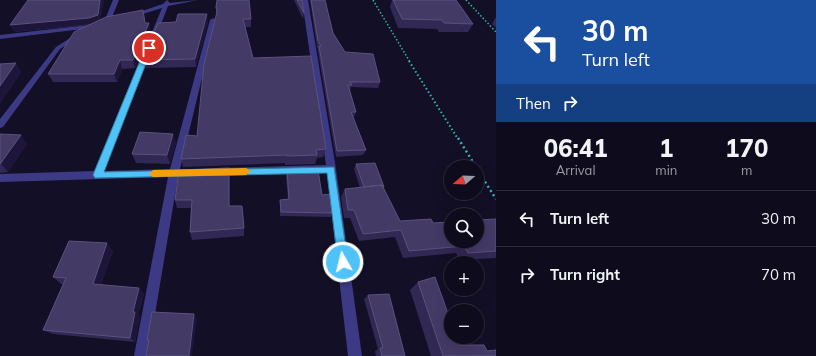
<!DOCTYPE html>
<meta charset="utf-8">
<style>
:root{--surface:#0e0b1c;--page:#1c1929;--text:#f1f3f6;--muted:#9b9ba3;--line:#2e2b3b}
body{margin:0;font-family:Mulish,sans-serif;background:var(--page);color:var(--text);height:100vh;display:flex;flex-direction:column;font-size:15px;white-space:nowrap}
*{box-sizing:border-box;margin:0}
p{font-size:13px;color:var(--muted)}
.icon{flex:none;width:22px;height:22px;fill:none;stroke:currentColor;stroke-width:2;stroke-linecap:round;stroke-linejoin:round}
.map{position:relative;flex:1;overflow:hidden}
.drawer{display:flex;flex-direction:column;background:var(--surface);width:320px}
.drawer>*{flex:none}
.guide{background:#1a4fa0;color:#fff;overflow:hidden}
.needle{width:26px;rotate:251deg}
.fabs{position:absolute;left:444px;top:160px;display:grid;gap:8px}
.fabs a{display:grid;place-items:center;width:40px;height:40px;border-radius:50%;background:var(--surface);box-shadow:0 4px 16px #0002,0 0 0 1px var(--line);font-size:20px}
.pin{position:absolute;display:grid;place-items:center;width:34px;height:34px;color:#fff;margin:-17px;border:2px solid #fff;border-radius:50%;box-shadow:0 1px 4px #0007}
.me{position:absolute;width:44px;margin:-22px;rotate:352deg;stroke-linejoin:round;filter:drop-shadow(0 0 3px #0008)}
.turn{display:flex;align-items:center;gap:14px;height:84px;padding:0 20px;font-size:18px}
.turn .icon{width:52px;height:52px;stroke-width:2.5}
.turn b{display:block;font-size:28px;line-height:34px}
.then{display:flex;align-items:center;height:38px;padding:0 20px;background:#0003;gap:8px;font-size:15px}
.eta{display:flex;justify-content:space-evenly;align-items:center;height:68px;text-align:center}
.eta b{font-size:24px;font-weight:800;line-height:28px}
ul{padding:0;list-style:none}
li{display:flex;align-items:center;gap:12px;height:56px;padding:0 20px;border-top:1px solid var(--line)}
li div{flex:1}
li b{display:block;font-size:15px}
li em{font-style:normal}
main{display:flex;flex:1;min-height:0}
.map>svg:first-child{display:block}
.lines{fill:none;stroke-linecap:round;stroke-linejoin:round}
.path-far2{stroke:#2fb8b0;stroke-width:1.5;stroke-dasharray:1.5 2;stroke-linecap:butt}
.path-far1{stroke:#2fb8b0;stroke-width:2;stroke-dasharray:1.5 2.5;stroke-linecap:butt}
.path{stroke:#2fb8b0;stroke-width:2.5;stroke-dasharray:2 3;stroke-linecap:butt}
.minor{fill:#3d3a85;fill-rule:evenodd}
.wall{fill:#312854}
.shaded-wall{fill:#1d163a}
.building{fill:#433a66;stroke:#5a527e}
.route{fill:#4fc3f7;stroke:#337fa1}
.slow{fill:#f59e0b}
</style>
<main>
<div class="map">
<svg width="496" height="356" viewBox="0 0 496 356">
<rect width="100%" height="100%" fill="#130f26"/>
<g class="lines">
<path class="path-far2" d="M373,0L410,62
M466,0L496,32"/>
<path class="path-far1" d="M409,61L458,139"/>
<path class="path" d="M458,138L476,167
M477,169L496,199"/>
<path class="minor" d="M113,0H119L110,22L105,23L104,22Z
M167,0L170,3L198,0L168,6L104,171L170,169L210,20L213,18L216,20L180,169L184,170L186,173L184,176L178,177L148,356H134L168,177L0,182V174L94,171L162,8L130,18L127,16L163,4Z
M302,0H308L336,169L362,356H348L327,173L217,176L214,175L212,172L214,169L217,168L326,165Z
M89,25L92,27L91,28L0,39V35Z
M78,33L83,34L60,49L3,127L0,128V119L56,47Z"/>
</g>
<path class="wall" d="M28,0H104L100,20L146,23L151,31L135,68L122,69L117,82H53L48,74L90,25L14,32Z
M294,0H302L304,13L303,19Z
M310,0H325L333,33L345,52L380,82L378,88L351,87L350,91L356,112L354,117H353L366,150L363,155L336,157L318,52V49L317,47Z
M392,0H456L473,24L468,32H439L437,29L398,28L390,7Z
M216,7L251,19V27H245L253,58L326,149L323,157L317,158L315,164L285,165V163L183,167L181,159L197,136L216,15Z
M496,17V28L492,24Z
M208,22L196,67L146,68L143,60Z
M0,134L27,144L8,172L0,173Z
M176,143L170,164L136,163L132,154Z
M356,164L384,187L383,188L400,221L433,223L496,219V258L460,260L456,253L403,258L395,237L359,241L350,218H344L341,197L345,189L360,188L354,169Z
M287,171L322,195L332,213L331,217L280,216V200L288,199L286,176Z
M230,177L229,206L244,228V236L192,240L190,232L191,208H177L175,200Z
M113,251L101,284L144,294L138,315L140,317L135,342L53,334L43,330L63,284H61L53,277Z
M418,282L459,345L487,351L496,356H431L410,290Z
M368,295L405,356H376L375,351L378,349L364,299Z"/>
<path class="shaded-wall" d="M100,0H104L100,21L92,24L14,32L10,25Z
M207,14L208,22L196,67L195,59Z
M149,23L151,31L135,68L133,60Z
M120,60L122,69L117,82L114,74Z
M16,63L22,72L0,104V86Z
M173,134L176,143L170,164L167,155Z
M21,135L27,144L8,172L1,164Z
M229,168L230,177L229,215Z
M107,243L113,251L99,290L93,284Z
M139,288L144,294L138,315L140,317L135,342L130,338L133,312Z
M194,314L197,319L192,356H189Z"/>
<path class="building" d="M28,0H100L98,15L89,18L10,25Z
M217,0H249L251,19H243L253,58L311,56L326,149L316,150L317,155L287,156V155L181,159L186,135L197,136L204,64L217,12L216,7Z
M297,0H302L304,13Z
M311,0H325L333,33L345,52L373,54L380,82H350L352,85H348L356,112H351L366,150L337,151L319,46H321L318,41Z
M393,0H456L473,24L444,23L442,20L402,19Z
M143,10L145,23H149L133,60H120L114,74H48L74,32L106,17Z
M178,14H207L195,59L143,60L158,23L176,22Z
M16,63L0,86V64Z
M140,132L173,134L167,155L132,154Z
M0,134L21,135L0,164Z
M375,163L384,187H382V185L364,187L356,164Z
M229,168V206H242L244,228L190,232L192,200H175L179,170Z
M318,170L322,195L330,194L332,213L281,212L280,200L289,199L287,171Z
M382,185L400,221L431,219L433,223L451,222V241H477V220L496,219V251L468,253L464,246L409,251L401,230L363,234L354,210H348L345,189Z
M69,241L107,243L93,284L139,288L133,312H135L130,338L43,330L66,278L53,277Z
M435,277L451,322V337H456L459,345H484L487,351L496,350V356H443L418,282Z
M389,294L405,356H382L380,348H383L368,295Z
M152,312L194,314L189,356H146L149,340H147Z"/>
<path class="route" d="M146,46L152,48L104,172L334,167L348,262L347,266L343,268L339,266L338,262L327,173L95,178L93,175Z"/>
<path class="slow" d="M246,168L251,171L246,175L153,177L149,174L153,170Z"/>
</svg>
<div class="fabs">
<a><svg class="needle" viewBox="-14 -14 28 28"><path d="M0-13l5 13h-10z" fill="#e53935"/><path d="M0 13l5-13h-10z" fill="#9b9ba3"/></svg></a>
<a><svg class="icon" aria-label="search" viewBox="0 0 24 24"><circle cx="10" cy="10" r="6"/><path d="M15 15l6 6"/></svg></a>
<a>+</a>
<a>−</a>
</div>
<div class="pin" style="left:149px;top:48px;background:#d93025"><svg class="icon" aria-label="arrive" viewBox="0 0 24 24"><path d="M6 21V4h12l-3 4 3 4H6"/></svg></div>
<svg class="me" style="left:343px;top:262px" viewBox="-20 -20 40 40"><circle r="17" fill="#4fc3f7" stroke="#fff" stroke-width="3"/><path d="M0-11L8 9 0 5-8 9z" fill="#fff"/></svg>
</div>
<section class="drawer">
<div class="guide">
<div class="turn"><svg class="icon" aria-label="left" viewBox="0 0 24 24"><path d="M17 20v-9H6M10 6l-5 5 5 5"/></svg><div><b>30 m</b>Turn left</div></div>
<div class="then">Then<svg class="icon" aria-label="right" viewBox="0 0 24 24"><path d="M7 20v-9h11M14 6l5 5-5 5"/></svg></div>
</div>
<div class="eta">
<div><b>06:41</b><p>Arrival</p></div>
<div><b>1</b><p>min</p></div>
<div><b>170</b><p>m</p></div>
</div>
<ul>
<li><svg class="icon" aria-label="left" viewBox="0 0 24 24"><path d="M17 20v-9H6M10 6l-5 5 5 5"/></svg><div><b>Turn left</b></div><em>30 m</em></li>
<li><svg class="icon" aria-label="right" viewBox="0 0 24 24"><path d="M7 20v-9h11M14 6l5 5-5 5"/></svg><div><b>Turn right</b></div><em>70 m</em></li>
</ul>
</section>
</main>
